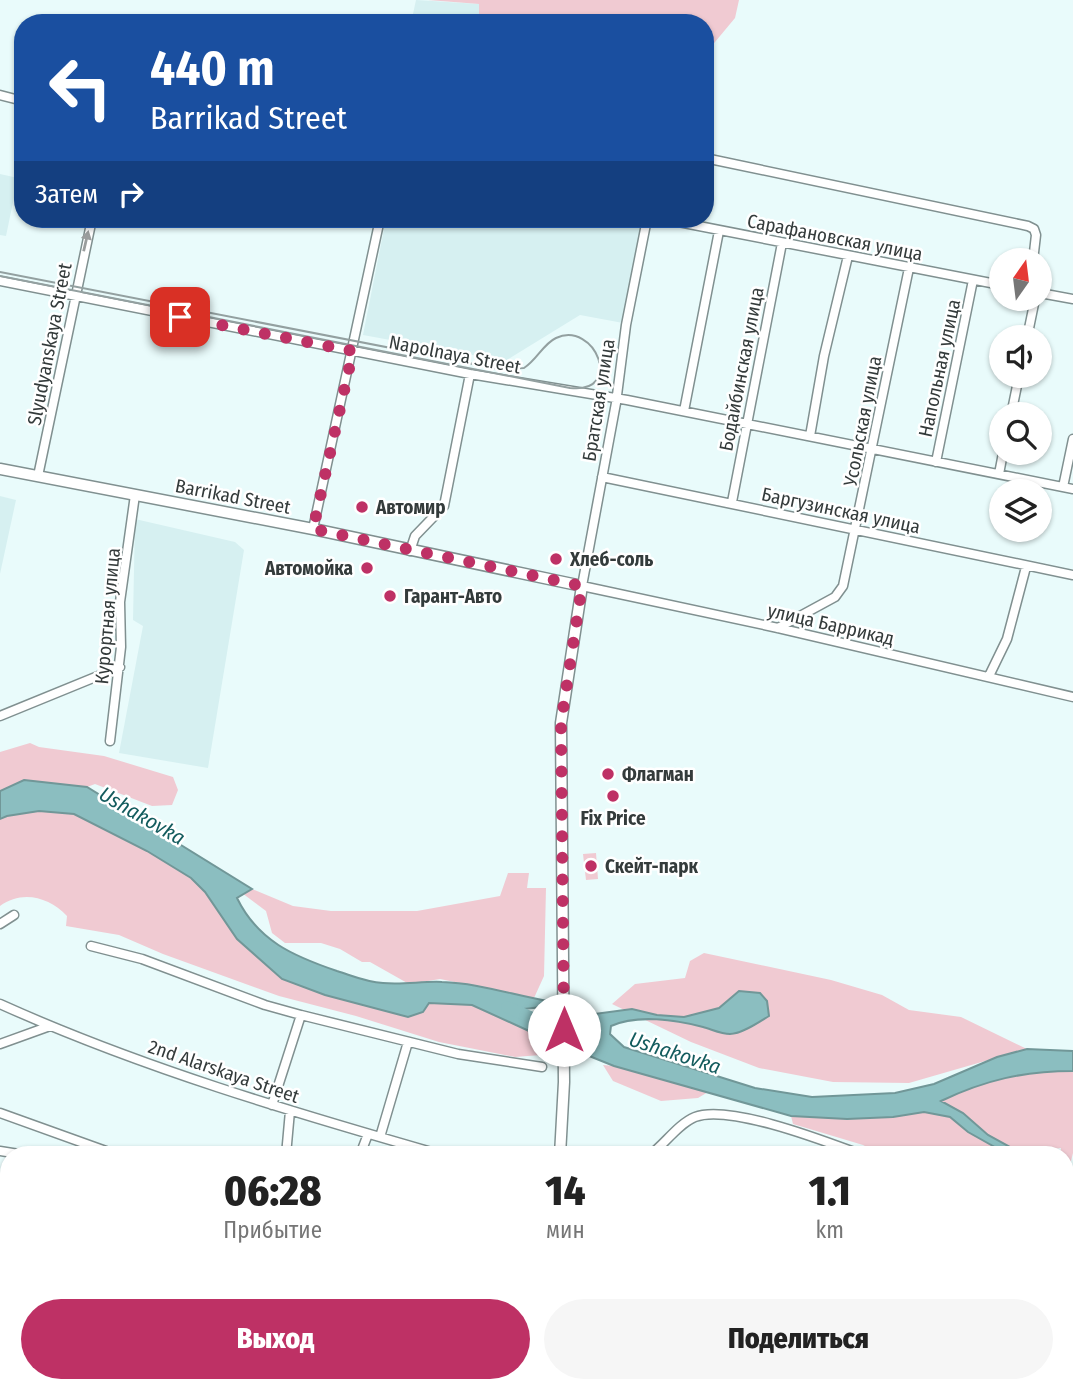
<!DOCTYPE html>
<html lang="ru">
<meta charset="utf-8">
<style>
:root{--surface:#fff;--page:#f6f6f6;--text:#222;--muted:#767676;--accent:#be3165}
body{margin:0;font-family:"Fira Sans Condensed",sans-serif;background:var(--page);color:var(--text);height:100vh;display:flex;flex-direction:column;font-size:26px;white-space:nowrap}
*{box-sizing:border-box;margin:0}
p{font-size:23px;color:var(--muted)}
.icon{flex:none;width:38px;height:38px;fill:none;stroke:currentColor;stroke-width:2;stroke-linecap:round;stroke-linejoin:round}
.map{position:relative;flex:1;overflow:hidden}
.sheet{position:absolute;left:0px;top:1146px;width:1074px;height:247px;display:flex;flex-direction:column;background:var(--surface);border-radius:28px 28px 0 0;box-shadow:0 2px 5px #0004}
.sheet>*{flex:none}
.banner{position:absolute;left:14px;top:14px;width:700px;height:214px;border-radius:28px;box-shadow:0 2px 5px #0004;background:#1a4fa0;color:#fff;overflow:hidden}
.needle{width:46px;rotate:14deg}
.buttons{position:absolute;left:989px;top:248px;display:grid;gap:14px}
.buttons a{display:grid;place-items:center;width:63px;height:63px;border-radius:50%;background:var(--surface);box-shadow:0 2px 5px #0004;font-size:35px}
.pin{position:absolute;display:grid;place-items:center;width:60px;height:60px;color:#fff;margin:-30px;border-radius:14px;box-shadow:0 4px 10px #0006}
.me{position:absolute;width:77px;margin:-38px;rotate:0deg;stroke-linejoin:round;filter:drop-shadow(0 0 5px #0008)}
.turn{display:flex;align-items:center;gap:24px;height:147px;padding:0 21px;font-size:32px}
.turn .icon{width:91px;height:91px;stroke-width:2.5}
.turn b{display:block;font-size:49px;line-height:60px}
.then{display:flex;align-items:center;height:66px;padding:0 21px;background:#0003;gap:14px;font-size:26px}
.eta{display:flex;justify-content:space-evenly;align-items:center;height:119px;text-align:center}
.eta b{font-size:42px;font-weight:800;line-height:49px}
.button{display:flex;gap:14px;margin-top:auto;padding:14px 21px}
.button a{flex:1;height:80px;border-radius:42px;background:var(--accent);color:#fff;font-size:28px;font-weight:800;line-height:80px;text-align:center}
.button a+a{background:var(--page);color:var(--text)}
.map>svg:first-child{display:block}
.built{fill:#d6f0f1}
.green{fill:#f0cad2}
.water{fill:#8bbec0;stroke:#719798;stroke-width:2}
.lines{fill:none;stroke-linecap:round;stroke-linejoin:round}
.river{stroke:#8bbec0;stroke-width:12}
.minor-casing{stroke:#809090;stroke-width:11}
.major-casing{stroke:#809090;stroke-width:13}
.minor{stroke:#fff;stroke-width:8}
.major{stroke:#fff;stroke-width:10}
.tram{stroke:#93a0a0;stroke-width:2}
.oneway{fill:#9a9d9d}
.route{stroke:#be3165;stroke-width:12;stroke-dasharray:0 21.6}
.poi-dot{fill:#be3165;stroke:#fff;stroke-width:2.5}
.labels{text-anchor:middle;stroke-width:5;stroke-linejoin:round;paint-order:stroke}
.street-label{font-size:19px;fill:#343b3b;stroke:#fff}
.poi-label{font-size:19px;font-weight:bold;fill:#343b3b;stroke:#fff;text-anchor:start}
.water-label{font-size:21px;font-style:italic;fill:#145c5e;stroke:#fff}
</style>
<div class="map">
<svg width="1073" height="1392" viewBox="0 0 1073 1392">
<rect width="100%" height="100%" fill="#e9fbfb"/>
<path class="built" d="M416,0L479,4V23H411Z
M0,174L18,178L6,236L0,235Z
M386,219H643L623,323L580,315L505,361L363,335Z
M0,496L16,500L0,574Z
M135,519L235,542L244,550L208,768L119,753L143,626L133,620Z"/>
<path class="green" d="M428,0H739L735,18L705,54V23H479V4Z
M30,743L39,747L104,756L173,777L178,790L172,805L152,806L95,784L87,787L24,780L0,791V752Z
M39,811L74,814L147,851L191,878L205,892L237,939L282,979L325,995L408,1017L429,1003L472,1005L542,1037L541,1055L515,1057L439,1042L356,1016L279,996L163,954L119,935L66,926L67,916C49,897 22,890 0,906V819L6,816Z
M596,853L598,879L586,880L583,854Z
M508,873H529L527,888H546L544,976L534,998L440,979L409,984L370,962H362L340,949L321,943H285L272,933L266,911L242,893L252,889L293,906L331,911H417L500,896Z
M704,953L831,980L882,995L909,1010L961,1017L1027,1049L909,1083L833,1082L759,1068L691,1042L612,1004L635,984L685,978L690,961Z
M603,1065L614,1066L708,1092L698,1098L661,1101L613,1081Z
M1037,1071H1073V1153L1066,1181V1155H1060L1061,1148L1021,1153L988,1135L963,1113L940,1102L972,1086Z
M925,1112L950,1117L968,1132L1010,1155H882L863,1145L793,1124L791,1116C836,1118 880,1120 925,1112Z
M0,1216L9,1219V1384H254L255,1392H0Z"/>
<path class="water" d="M24,780L87,787L252,889L237,898C258,941 293,956 337,971C353,976 366,982 383,983C403,985 423,981 442,982C478,983 513,995 548,1001L542,1007L524,1009L519,1017L556,1032L587,1036L572,1017L632,1009L657,1015L684,1017L719,1008L739,991L760,993L767,1001L769,1016C759,1022 742,1034 730,1034C721,1034 711,1029 703,1027C676,1020 637,1014 611,1026L610,1034L624,1047L755,1088L812,1097L895,1093L934,1084L997,1057L1027,1049L1073,1051V1071C1024,1071 985,1080 941,1101L963,1113L988,1135L1021,1153L1009,1155L968,1132L950,1117L924,1112L893,1117L847,1119L791,1116L614,1066L542,1037L472,1005L429,1003L423,1012L408,1017L325,995L282,979L237,939L205,892L191,878L147,851L74,814L39,811L7,816L0,819V791Z"/>
<g class="lines">
<path class="river" d="M507,1007L574,1036"/>
<g class="minor-casing">
<path id="minor" d="M0,95L23,101
M705,158L1028,226L1034,229L1036,235L1033,261
M647,219L626,325L616,403L582,586L778,628L1073,697
M663,219L1001,285
M0,281L470,374L627,400L1073,489
M1040,293L1073,299
M1027,338L1035,299
M684,411L719,231
M1011,415L1019,376
M810,436L824,356L848,256
M936,462L973,280
M999,474L1003,453
M38,476L92,219
M602,477L1073,575
M1063,487L1073,439
M732,502L782,243
M313,529L380,219
M410,551L415,536L444,506L470,374
M778,628L835,597L843,586L909,268
M989,676L1007,639L1026,567
M0,716L120,667
M110,741L121,647L120,602L135,495
M0,924L14,915
M91,946L142,959L265,1005L301,1015L458,1054L542,1067
M0,1004C142,1068 292,1112 442,1155
M0,1044L50,1026
M272,1105L301,1015
M0,1113L117,1155
M380,1137L408,1042
M0,1151L25,1155
M286,1155L290,1111
M360,1155L368,1134
M650,1155C665,1144 678,1124 695,1117C728,1104 822,1140 857,1153L875,1155
M1066,1251L1073,1255
M787,1384L816,1392
M1055,1384L1066,1392
M298,1392L300,1384
M433,1392L435,1384
M838,1392L841,1384
M1045,1392L1048,1384"/>
</g>
<g class="major-casing">
<path id="major" d="M0,469L313,529L582,586L561,723L564,1082L560,1155
M523,1392L525,1384"/>
</g>
<use href="#minor" class="minor"/>
<use href="#major" class="major"/>
<path class="tram" d="M0,272L499,369L524,368C537,360 543,344 556,338C595,320 625,394 570,388L0,276"/>
</g>
<defs><path id="oneway-solid" d="M-6-.8H1V-3.2L6.5 0L1 3.2V.8H-6Z" transform="scale(1.75)"/></defs>
<use class="oneway" href="#oneway-solid" transform="translate(86 241) rotate(-77)"/>
<g class="lines">
<path class="route" d="M180,317L353,351L313,529L582,586L561,723L564,1030"/>
</g>
<g class="poi-dot">
<circle cx="362" cy="507" r="7"/>
<circle cx="556" cy="559" r="7"/>
<circle cx="367" cy="568" r="7"/>
<circle cx="390" cy="596" r="7"/>
<circle cx="608" cy="774" r="7"/>
<circle cx="613" cy="796" r="7"/>
<circle cx="591" cy="866" r="7"/>
</g>
<g class="labels">
<g class="street-label">
<text transform="translate(835 237) rotate(11)" y="7">Сарафановская улица</text>
<text transform="translate(49 344) rotate(-79)" y="7">Slyudyanskaya Street</text>
<text transform="translate(455 354) rotate(11)" y="7">Napolnaya Street</text>
<text transform="translate(939 368) rotate(-78)" y="7">Напольная улица</text>
<text transform="translate(741 369) rotate(-79)" y="7">Бодайбинская улица</text>
<text transform="translate(598 400) rotate(-81)" y="7">Братская улица</text>
<text transform="translate(862 421) rotate(-79)" y="7">Усольская улица</text>
<text transform="translate(233 496) rotate(11)" y="7">Barrikad Street</text>
<text transform="translate(841 510) rotate(12)" y="7">Баргузинская улица</text>
<text transform="translate(107 616) rotate(-85)" y="7">Курортная улица</text>
<text transform="translate(831 624) rotate(13)" y="7">улица Баррикад</text>
<text transform="translate(224 1071) rotate(19)" y="7">2nd Alarskaya Street</text>
</g>
<g class="poi-label">
<text x="376" y="514">Автомир</text>
<text x="570" y="566">Хлеб-соль</text>
<text x="353" y="575" text-anchor="end">Автомойка</text>
<text x="404" y="603">Гарант-Авто</text>
<text x="622" y="781">Флагман</text>
<text x="613" y="825" text-anchor="middle">Fix Price</text>
<text x="605" y="873">Скейт-парк</text>
</g>
<g class="water-label">
<text transform="translate(142 816) rotate(30)" y="7">Ushakovka</text>
<text transform="translate(675 1053) rotate(18)" y="7">Ushakovka</text>
</g>
</g>
</svg>
<div class="buttons">
<a><svg class="needle" viewBox="-14 -14 28 28"><path d="M0-13l5 13h-10z" fill="#e53935"/><path d="M0 13l5-13h-10z" fill="#767676"/></svg></a>
<a><svg class="icon" aria-label="sound" viewBox="0 0 24 24"><path d="M4 9h4l5-4v14l-5-4H4zM17 9q2 3 0 6"/></svg></a>
<a><svg class="icon" aria-label="search" viewBox="0 0 24 24"><circle cx="10" cy="10" r="6"/><path d="M15 15l6 6"/></svg></a>
<a><svg class="icon" aria-label="layers" viewBox="0 0 24 24"><path d="M12 4l9 5-9 5-9-5zM3 14l9 5 9-5"/></svg></a>
</div>
<div class="pin" style="left:180px;top:317px;background:#d93025"><svg class="icon" aria-label="arrive" viewBox="0 0 24 24"><path d="M6 21V4h12l-3 4 3 4H6"/></svg></div>
<svg class="me" style="left:564px;top:1030px" viewBox="-20 -20 40 40"><circle r="19" fill="#fff"/><path d="M0-13L10 11 0 6-10 11z" fill="#be3165"/></svg>
<div class="banner">
<div class="turn"><svg class="icon" aria-label="left" viewBox="0 0 24 24"><path d="M17 20v-9H6M10 6l-5 5 5 5"/></svg><div><b>440 m</b>Barrikad Street</div></div>
<div class="then">Затем<svg class="icon" aria-label="right" viewBox="0 0 24 24"><path d="M7 20v-9h11M14 6l5 5-5 5"/></svg></div>
</div>
<section class="sheet">
<div class="eta">
<div><b>06:28</b><p>Прибытие</p></div>
<div><b>14</b><p>мин</p></div>
<div><b>1.1</b><p>km</p></div>
</div>
<div class="button"><a>Выход</a><a>Поделиться</a></div>
</section>
</div>
